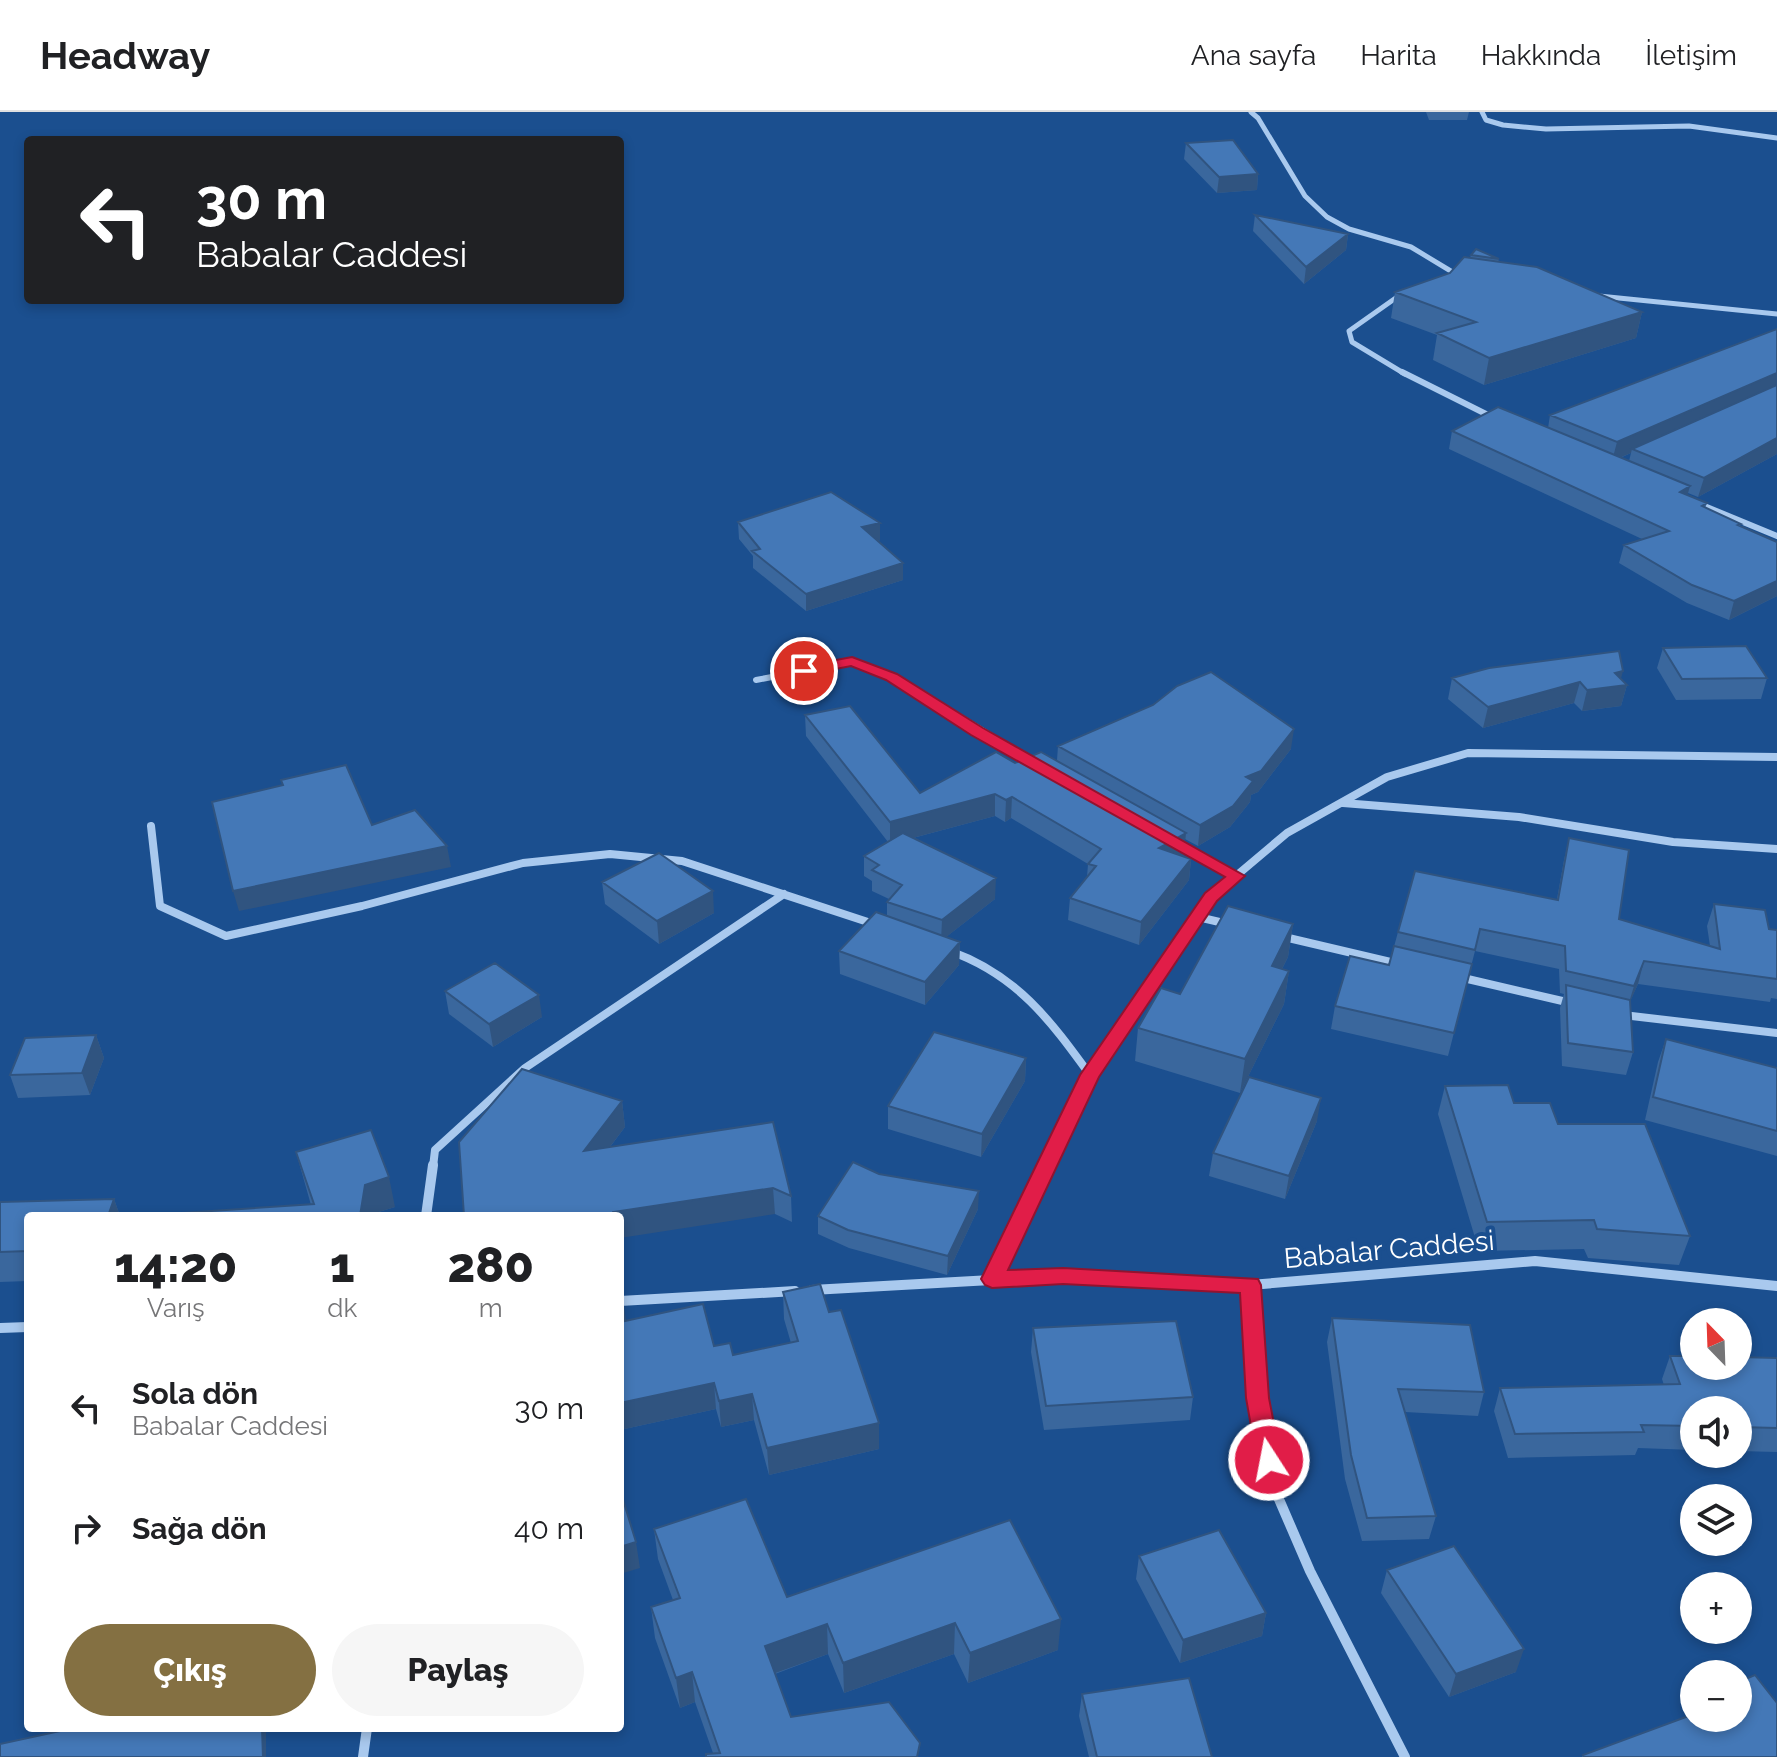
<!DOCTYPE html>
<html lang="tr">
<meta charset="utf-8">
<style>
:root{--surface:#fff;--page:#f6f6f6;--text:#202124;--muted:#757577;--line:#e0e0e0;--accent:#847042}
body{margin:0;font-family:Raleway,sans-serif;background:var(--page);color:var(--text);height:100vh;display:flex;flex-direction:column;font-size:30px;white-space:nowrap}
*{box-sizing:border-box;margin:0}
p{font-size:26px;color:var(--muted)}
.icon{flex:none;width:44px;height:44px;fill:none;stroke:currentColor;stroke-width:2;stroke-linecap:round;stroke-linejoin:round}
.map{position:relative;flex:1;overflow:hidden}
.panel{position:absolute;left:24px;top:1100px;width:600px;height:520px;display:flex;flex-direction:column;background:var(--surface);border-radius:8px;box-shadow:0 4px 12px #0003}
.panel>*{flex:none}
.banner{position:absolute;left:24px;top:24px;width:600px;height:168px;border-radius:8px;box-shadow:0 4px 12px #0003;background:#202124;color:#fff;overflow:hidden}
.needle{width:52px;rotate:337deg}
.fabs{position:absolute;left:1680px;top:1196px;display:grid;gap:16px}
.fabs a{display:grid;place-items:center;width:72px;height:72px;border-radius:50%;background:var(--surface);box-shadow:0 4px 12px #0003;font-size:40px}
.pin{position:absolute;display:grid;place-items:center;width:68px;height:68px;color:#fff;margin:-34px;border:4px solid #fff;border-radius:50%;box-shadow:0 2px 8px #0007}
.me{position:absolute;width:88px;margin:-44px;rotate:349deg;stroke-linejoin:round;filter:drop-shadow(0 0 6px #0008)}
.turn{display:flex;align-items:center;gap:28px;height:168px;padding:0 40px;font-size:36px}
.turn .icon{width:104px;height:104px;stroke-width:2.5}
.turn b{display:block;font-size:56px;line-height:68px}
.eta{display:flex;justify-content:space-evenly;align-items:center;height:136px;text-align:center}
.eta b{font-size:48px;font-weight:800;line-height:56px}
.action{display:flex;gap:16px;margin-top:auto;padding:16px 40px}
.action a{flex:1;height:92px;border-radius:48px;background:var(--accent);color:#fff;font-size:32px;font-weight:800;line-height:92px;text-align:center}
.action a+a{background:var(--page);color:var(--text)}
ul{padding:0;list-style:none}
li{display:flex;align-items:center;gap:24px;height:120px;padding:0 40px}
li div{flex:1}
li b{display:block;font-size:30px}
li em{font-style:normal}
header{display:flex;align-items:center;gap:48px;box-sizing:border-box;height:112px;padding:0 40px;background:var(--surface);border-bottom:2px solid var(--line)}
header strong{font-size:38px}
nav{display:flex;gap:44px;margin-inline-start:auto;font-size:28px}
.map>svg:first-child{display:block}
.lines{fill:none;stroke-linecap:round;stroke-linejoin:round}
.street-far3{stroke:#a9c9ee;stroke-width:5}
.street-far2{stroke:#a9c9ee;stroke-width:6}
.street-far1{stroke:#a9c9ee;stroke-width:8}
.street{stroke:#a9c9ee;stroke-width:10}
.wall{fill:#3a679d;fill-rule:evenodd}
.shaded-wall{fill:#305480}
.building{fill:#4478b7;stroke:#305480;stroke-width:2}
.route{fill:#e11d48;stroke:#92132f;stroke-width:2}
.labels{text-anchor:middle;stroke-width:8;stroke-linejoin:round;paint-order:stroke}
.near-street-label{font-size:28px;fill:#fff;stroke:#1b4f8f}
</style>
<header>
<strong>Headway</strong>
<nav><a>Ana sayfa</a><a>Harita</a><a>Hakkında</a><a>İletişim</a></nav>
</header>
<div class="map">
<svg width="1777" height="1645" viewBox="0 0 1777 1645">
<rect width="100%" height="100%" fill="#1b4f8f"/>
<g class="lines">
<path class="street-far3" d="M1251,0L1258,6L1305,84L1327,105L1349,117L1411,135L1459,164
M1482,0L1486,8L1503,13L1546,17L1689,14L1777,26
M1400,183L1349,219L1352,230L1405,262
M1599,184L1777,202"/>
<path class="street-far2" d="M1402,260L1492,305
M1697,391L1777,424
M756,568L852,550L891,565L958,605"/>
<path class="street-far1" d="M955,603L1034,651
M1343,691L1519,705L1673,730L1777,737
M151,714L160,794L226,824L362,794L523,751L610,742L682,749L877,813
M1175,730L1236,764
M1198,805L1228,812
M1280,824L1399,852
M950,839C1017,863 1050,908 1090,963
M1459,865L1571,891
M1623,903L1777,921
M433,1055L435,1038L525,956L784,782
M1046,1055L1090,963L1211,785L1287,721L1387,665L1468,641L1777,645"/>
<path class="street" d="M426,1104L433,1053
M992,1167L1047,1053
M1250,1173L1257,1286L1275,1378L1310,1459L1405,1645
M812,1178L1063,1164L1250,1173L1535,1149L1777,1174
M620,1189L795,1179
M0,1216L28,1215
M363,1645L367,1616"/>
</g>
<path class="wall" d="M1426,0H1469L1467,8H1429Z
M1186,31L1258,62L1257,78L1217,81L1184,47Z
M1255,103L1348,122L1346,138L1304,172L1253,119Z
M1471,143L1499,147L1498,150L1642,200L1636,226L1484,273L1433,248L1437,223L1391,206L1395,180L1450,161L1470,146Z
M1777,217V342L1698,385L1688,381L1687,383L1707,391L1705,396L1741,412L1740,414L1777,430V484L1729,508L1687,491L1619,451L1624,433L1642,427L1449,337L1452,319L1548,316L1550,303ZM1631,341L1629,349L1620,346Z
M738,410L880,411V428L878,429L903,468L806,499L753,456V444L739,427Z
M1663,536L1767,566L1761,587L1676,588L1657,556Z
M1452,566L1621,567L1627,573L1621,594L1582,599L1574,591L1483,616L1448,587Z
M805,603L920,681L1015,651L1057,648L1058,634L1291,637L1258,680L1251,683L1250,690L1230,715L1198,734L1185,727L1184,742L1182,743L1191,747L1189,768L1139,833L1068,808L1070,786L1087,765L1088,752L1011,706L1005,710L995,704L913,726L995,787L946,825L960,830L959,853L925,893L840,862L839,839L887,804V790L889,787L872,779V769L864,764V744L888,730L806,624Z
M1569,726L1619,807L1710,834L1707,814L1714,792L1769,817L1777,818V887L1771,886L1770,890L1638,872L1630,889L1633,940L1626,963L1562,954L1560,896L1564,882L1560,881L1559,857L1475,839L1448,944L1331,917L1335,894L1389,853L1398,820L1557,787L1564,748Z
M602,770L714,801L659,832L605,792Z
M1293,812L1288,845L1282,857L1289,859L1284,892L1240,981L1135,949L1138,916L1180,882Z
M445,879L542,905L493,935L449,902Z
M96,923L104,946L90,983L18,986L10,963Z
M1666,927L1777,956V1044L1645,1008L1658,950Z
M1026,946L1025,969L981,1045L888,1017V994Z
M1445,974L1514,991L1558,1012L1690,1124L1679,1153L1588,1146L1584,1137L1479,1139L1438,1002Z
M622,989L625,1015L610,1035L773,1010L791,1084L792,1110L775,1102L464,1104Z
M1317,1009L1285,1087L1209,1064L1213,1041Z
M296,1040L395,1095L372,1102V1104H137L311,1093Z
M879,1062L978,1097L947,1163L849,1136L818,1122V1104Z
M114,1087L120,1104H28V1169L0,1170V1090Z
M620,1161L625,1208L714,1234L733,1243L791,1231L784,1207L783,1180L829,1200L879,1311V1337L769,1363L754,1308L721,1315L716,1297L620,1318Z
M1332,1206L1484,1280L1478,1304L1405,1300L1436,1404L1429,1427L1362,1429L1345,1367L1327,1230Z
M1033,1216L1193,1285L1190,1308L1044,1318L1031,1240Z
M1670,1244L1777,1246V1340L1738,1339V1298H1694V1338L1638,1336L1635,1343L1508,1346L1494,1299L1500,1276L1664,1273L1662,1267Z
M1010,1408L1058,1538L968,1571L954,1542L844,1581L828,1542L775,1562L791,1605L919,1645L713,1641L695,1590L680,1596L655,1526L651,1495L673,1488L658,1447L654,1417L787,1485Z
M1139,1444L1266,1501L1262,1524L1180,1551L1136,1467Z
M1387,1458L1516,1560L1449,1585L1381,1481Z
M1082,1582L1212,1645H1089L1079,1604Z
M1694,1593V1606L1777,1645H1582L1583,1643L1689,1604Z"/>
<path class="shaded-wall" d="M1258,62L1257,78L1217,81L1219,65Z
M1348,122L1346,138L1304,172L1306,155Z
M1642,200L1636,226L1484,273L1489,246Z
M1777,261V277L1632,337L1631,341L1612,349L1617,330Z
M1777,326V342L1698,385L1704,366Z
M1690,374L1685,392L1680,380Z
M880,411V428L862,432V415Z
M903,451V468L806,499V482Z
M1777,469V484L1729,508L1734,489Z
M1623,559L1619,574L1627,573L1621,594L1582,599L1587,578L1615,561Z
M1580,570L1574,591L1483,616L1488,595Z
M1294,617L1291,637L1258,680L1251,683L1250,690L1230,715L1198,734L1200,713Z
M995,682V704L890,732V710Z
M1012,685L1011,706L1005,710L1006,688Z
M1186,721L1184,742L1157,758L1159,736Z
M447,734L451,755L239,799L233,779Z
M1191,747L1189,768L1139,833L1141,810Z
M996,766L995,787L941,829L942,808Z
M713,779L714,801L659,832L657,809Z
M1293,812L1288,845L1267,887L1272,854Z
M960,830L959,853L925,893V870Z
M1644,849L1638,872L1627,897L1634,874Z
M1289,859L1284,892L1240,981L1245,947Z
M539,883L542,905L493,935L489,912Z
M96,923L104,946L90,983L82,961Z
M1026,946L1025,969L981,1045L982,1022Z
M1321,986L1317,1009L1285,1087L1289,1064Z
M622,989L625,1015L587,1065L584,1039Z
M389,1065L395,1095L372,1102V1104H360L365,1073Z
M773,1076L775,1102L620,1126V1104H613V1100Z
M979,1079L978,1097L947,1163L948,1144Z
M114,1087L120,1104H108Z
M714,1271L716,1297L620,1318V1291Z
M752,1282L754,1308L721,1315L719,1289Z
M879,1311V1337L769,1363L767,1336Z
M636,1430L640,1456L620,1462V1435Z
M1266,1501L1262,1524L1180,1551L1183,1528Z
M1061,1507L1058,1538L968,1571L970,1541Z
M955,1511L954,1542L844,1581L843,1551Z
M827,1512L828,1542L767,1564L765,1534Z
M1524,1537L1516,1560L1449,1585L1456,1562Z
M692,1560L695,1590L680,1596L676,1566Z
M262,1616H266V1645H263Z"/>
<path class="building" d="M1233,28L1258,62L1219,65L1186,31Z
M1255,103L1348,122L1306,155Z
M1476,137L1499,147L1471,143Z
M1464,145L1537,155L1642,200L1489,246L1437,221L1476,210L1395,180L1450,161Z
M1777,217V261L1617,330L1550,303Z
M1777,273V326L1704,366L1632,337Z
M1498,295L1690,374L1680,380L1707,391L1702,394L1741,412L1738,413L1777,430V469L1734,489L1692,473L1624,433L1669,419L1452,319Z
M831,380L880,411L862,415L903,451L806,482L752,439L760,437L738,410Z
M1746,534L1767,566L1682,567L1663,536Z
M1619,539L1623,559L1615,561L1627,573L1587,578L1580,570L1488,595L1452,566L1489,556Z
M1211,560L1294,617L1261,659L1246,665L1253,669L1233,694L1200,713L1058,634L1153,593L1177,574Z
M850,594L920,681L996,640L1015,651L1041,640L1186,721L1159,736L1191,747L1141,810L1070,786L1096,754L1088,752L1101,737L1012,685L1006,688L995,682L890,710L805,603Z
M346,653L372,713L415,698L447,734L233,779L212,690L283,673L281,668Z
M903,721L996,766L942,808L887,790L902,773L872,758L879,753L864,744Z
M1569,726L1629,738L1619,807L1720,837L1714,792L1765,798L1769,817L1777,818V867L1644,849L1634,874L1566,859L1565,834L1480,817L1475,838L1398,820L1415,759L1558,788Z
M659,741L713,779L657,809L602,770Z
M1228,794L1293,812L1272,854L1289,859L1245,947L1138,916L1161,876L1180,882Z
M876,800L960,830L925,870L839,839Z
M1394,834L1472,852L1454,921L1335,894L1350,844L1389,853Z
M495,851L539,883L489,912L445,879Z
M1566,873L1630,888L1633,940L1568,931Z
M934,920L1026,946L982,1022L888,994Z
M96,923L82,961L10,963L25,926Z
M1666,927L1777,956V1019L1653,985Z
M522,957L622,989L584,1039L773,1010L791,1084L773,1076L613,1100V1104H464L459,1030Z
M1249,965L1321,986L1289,1064L1213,1041Z
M1508,973L1514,991H1550L1558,1012H1645L1690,1124L1597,1117L1594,1108L1487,1110L1445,974Z
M371,1018L389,1065L365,1073L360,1104H137L314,1092L296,1040Z
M853,1050L879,1062L979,1079L948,1144L848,1118L818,1104Z
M114,1087L108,1104H28V1139L0,1140V1090Z
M620,1170L625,1209L703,1192L714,1234L730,1231L733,1243L798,1229L783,1180L820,1172L829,1200L841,1198L879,1311L767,1336L752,1282L719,1289L714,1271L620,1291Z
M1332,1206L1470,1213L1484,1280L1398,1277L1436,1404L1367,1406L1351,1343Z
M1176,1209L1193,1285L1046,1294L1033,1216Z
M1670,1244H1694V1254H1738V1245L1777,1246V1316L1738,1315V1298H1694V1314L1641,1313L1644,1320L1515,1322L1500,1276L1680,1272Z
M620,1378L636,1430L620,1435Z
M746,1387L787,1485L1010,1408L1061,1507L970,1541L955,1511L843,1551L827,1512L765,1534L791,1605L889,1590L920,1631L917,1645H706V1642L720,1641L692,1560L676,1566L651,1495L680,1486L654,1417Z
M1219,1418L1266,1501L1183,1528L1139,1444Z
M1454,1434L1524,1537L1456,1562L1387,1458Z
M1755,1563L1777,1591V1645H1584L1583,1643L1694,1602V1606H1738V1570Z
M1189,1566L1212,1645H1097L1082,1582Z
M74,1616H262L263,1645H0V1632Z"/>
<path class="route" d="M852,545L897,562L983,616L1245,764L1217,789L1099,965L1008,1158L1063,1156L1258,1167L1261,1173L1269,1286L1281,1348L1277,1355L1269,1358L1261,1355L1257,1348L1246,1286L1240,1181L1063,1172L992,1176L985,1173L981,1167L1080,963L1205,781L1225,765L971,623L886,568L851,554L804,563L796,559L804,554Z"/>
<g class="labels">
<g class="near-street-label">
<text transform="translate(1389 1137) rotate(-5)" y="10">Babalar Caddesi</text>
</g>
</g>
</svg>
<div class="fabs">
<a><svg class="needle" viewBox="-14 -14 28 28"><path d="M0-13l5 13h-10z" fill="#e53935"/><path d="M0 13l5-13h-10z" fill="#757577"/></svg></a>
<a><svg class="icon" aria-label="sound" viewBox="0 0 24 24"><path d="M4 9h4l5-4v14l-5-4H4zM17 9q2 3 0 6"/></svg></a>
<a><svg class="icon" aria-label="layers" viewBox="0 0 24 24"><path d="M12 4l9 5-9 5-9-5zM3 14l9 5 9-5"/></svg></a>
<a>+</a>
<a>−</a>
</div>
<div class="pin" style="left:804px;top:559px;background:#d93025"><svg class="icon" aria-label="arrive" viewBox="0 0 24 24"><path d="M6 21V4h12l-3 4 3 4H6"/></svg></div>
<svg class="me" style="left:1269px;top:1348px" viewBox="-20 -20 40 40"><circle r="17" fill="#e11d48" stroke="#fff" stroke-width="3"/><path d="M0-11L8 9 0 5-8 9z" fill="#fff"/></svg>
<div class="banner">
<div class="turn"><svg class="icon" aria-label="left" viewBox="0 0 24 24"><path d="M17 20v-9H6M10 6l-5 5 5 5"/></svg><div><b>30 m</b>Babalar Caddesi</div></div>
</div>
<section class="panel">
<div class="eta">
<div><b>14:20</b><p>Varış</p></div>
<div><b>1</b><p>dk</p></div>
<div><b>280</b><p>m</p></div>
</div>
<ul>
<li><svg class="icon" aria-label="left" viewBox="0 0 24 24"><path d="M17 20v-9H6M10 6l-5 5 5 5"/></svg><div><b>Sola dön</b><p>Babalar Caddesi</p></div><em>30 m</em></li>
<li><svg class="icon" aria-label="right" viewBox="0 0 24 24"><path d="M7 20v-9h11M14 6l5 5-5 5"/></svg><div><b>Sağa dön</b></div><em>40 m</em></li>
</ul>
<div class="action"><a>Çıkış</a><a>Paylaş</a></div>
</section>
</div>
